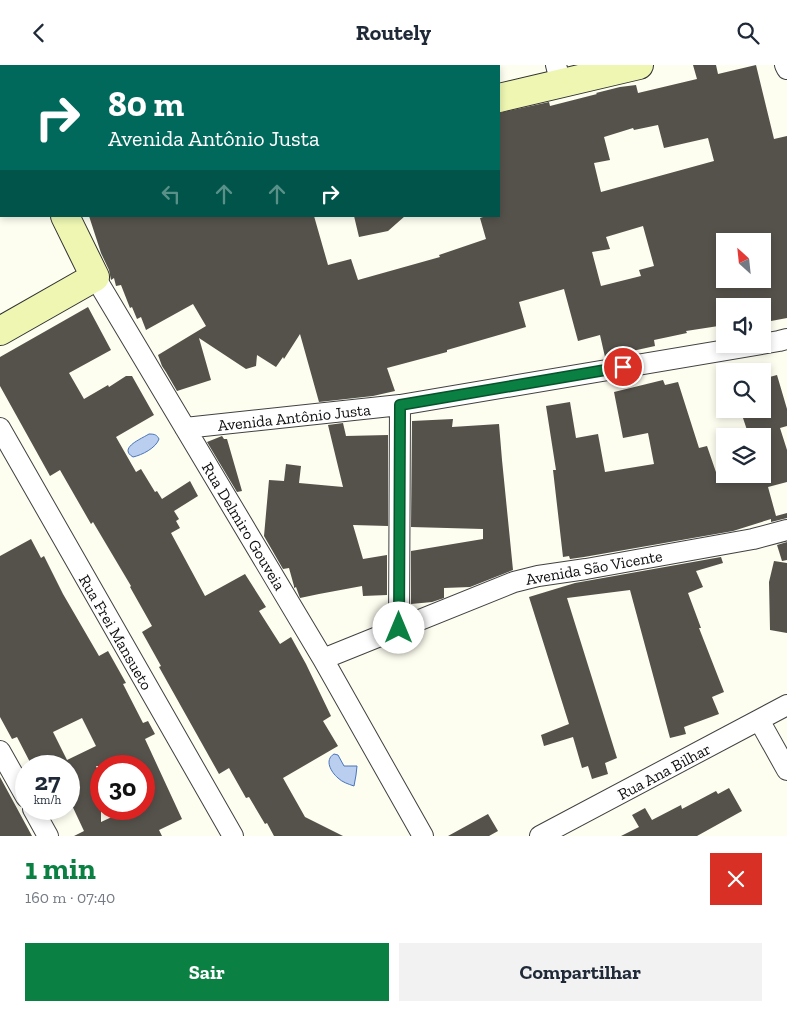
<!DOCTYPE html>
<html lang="pt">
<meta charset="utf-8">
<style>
:root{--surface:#fff;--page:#f2f2f3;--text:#1f2937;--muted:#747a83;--accent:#0b8043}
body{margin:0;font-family:"Zilla Slab",serif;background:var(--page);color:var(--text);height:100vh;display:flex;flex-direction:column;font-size:19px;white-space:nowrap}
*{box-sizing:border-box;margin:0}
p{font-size:16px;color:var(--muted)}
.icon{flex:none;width:28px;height:28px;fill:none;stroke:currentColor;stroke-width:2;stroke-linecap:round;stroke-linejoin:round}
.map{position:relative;height:771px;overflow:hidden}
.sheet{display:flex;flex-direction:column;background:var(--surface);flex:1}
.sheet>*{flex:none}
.guide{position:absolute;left:0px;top:0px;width:500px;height:152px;box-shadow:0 2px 8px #0003;background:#00695c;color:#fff;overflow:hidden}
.needle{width:32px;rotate:333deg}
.tools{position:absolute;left:716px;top:168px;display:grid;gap:10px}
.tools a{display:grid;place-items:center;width:55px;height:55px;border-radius:0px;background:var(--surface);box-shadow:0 2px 8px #0003;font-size:25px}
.speed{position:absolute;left:15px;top:690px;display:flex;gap:10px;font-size:25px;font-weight:700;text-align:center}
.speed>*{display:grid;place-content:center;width:65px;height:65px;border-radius:50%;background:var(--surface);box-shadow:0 2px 8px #0003;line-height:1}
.speed small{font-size:12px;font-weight:400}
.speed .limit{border:8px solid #d22;background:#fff;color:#111}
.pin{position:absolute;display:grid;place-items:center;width:42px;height:42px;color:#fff;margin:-21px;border:2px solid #fff;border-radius:50%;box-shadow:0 1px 5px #0007}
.me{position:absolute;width:55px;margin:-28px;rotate:0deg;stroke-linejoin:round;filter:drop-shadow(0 0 4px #0008)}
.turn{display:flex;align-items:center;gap:18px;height:105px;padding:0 25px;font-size:22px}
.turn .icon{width:65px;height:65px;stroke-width:2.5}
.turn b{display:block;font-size:35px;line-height:42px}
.lanes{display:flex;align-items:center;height:48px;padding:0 25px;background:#0003;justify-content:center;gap:25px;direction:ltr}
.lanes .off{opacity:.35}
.round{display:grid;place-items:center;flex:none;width:52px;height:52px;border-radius:0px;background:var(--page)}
.overview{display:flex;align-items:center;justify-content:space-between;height:85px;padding:0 25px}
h1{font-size:30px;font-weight:700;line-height:38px;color:var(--accent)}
.button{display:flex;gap:10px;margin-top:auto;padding:10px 25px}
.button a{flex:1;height:58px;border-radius:0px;background:var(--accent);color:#fff;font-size:20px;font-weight:700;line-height:58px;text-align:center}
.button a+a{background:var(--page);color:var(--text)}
header{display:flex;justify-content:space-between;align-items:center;height:65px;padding:0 25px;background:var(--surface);font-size:22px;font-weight:700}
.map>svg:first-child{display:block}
.water{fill:#bacfef;stroke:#4974be}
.building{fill:#55514b;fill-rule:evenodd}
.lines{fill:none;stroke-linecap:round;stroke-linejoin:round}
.street-casing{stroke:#414141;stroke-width:22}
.secondary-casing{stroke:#303030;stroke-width:30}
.street{stroke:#fff;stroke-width:20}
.secondary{stroke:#eef6b2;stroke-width:28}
.route-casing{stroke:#07532c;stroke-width:12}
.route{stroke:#0b8043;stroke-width:9}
.labels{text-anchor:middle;stroke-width:5;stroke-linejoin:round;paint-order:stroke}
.street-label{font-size:16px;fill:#0e0e0e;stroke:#fff}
</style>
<header><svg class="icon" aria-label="back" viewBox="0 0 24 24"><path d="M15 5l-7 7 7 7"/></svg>Routely<svg class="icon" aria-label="search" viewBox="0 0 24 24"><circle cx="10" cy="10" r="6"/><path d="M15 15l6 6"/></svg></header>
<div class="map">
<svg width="787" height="771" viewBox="0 0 787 771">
<rect width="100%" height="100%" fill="#fdfdf0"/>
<path class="water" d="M149,369C155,369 157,370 159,374C156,383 142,390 133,392C118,383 141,374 149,369Z
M334,689L338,690L344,701H357L356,710L354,721C348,719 342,717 338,713C331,707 324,695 334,689Z"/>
<path class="building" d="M693,0H716L718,9L756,0L774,74L787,71V253L771,256L770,252L762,254V241H725V260L686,266L687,268L654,275L655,281L605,292L600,270L578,276L564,224L519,237L526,262L447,285V287L387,303L395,326L373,331L319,337L300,269L284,294L283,292L276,302L257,290L256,301L246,304L199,273L211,315L177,326L166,307L162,301L158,290L206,261L193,239L146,265L141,252L137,254L132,242L130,243L121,220L116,221L114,213L111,215L109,205L101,188L89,151H314L328,200L351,194L358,215L440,192L439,190L486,174L480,153L486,151H499V48L549,37L550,41L597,29L596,28L620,22L636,20L638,28L697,14ZM658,60L664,83L708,73L714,96L601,127L594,98L610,95L604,72L633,63L634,65ZM643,161L654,201L639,205L641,211L601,221L592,187L610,184L606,172ZM725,176H762V214H725Z
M354,151H405L388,166L359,172Z
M88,242L111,285L69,308L84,334L108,320L109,322L126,311H132L154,350L116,372L136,407L141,404L155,427L157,426L162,434L190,416L198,431L174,446L179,454L176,456L180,463L171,468L205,531L245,509L266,542L259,546L280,579L291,572L306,599L331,651L323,656L338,681L283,713L305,752L343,771H274L267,758L265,759L249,732L246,733L229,703L219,709L159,602L161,601L142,567L152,561L130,522L131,521L93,457L91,459L60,405L50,411L0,321V292Z
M777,310L787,344V361L780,363L787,385V417L768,422L776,451L787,448V453L771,457V454L733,466L584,492L570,494L569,491L563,492L553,405H556L546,341L570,337L576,373L598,369L605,407L654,399L648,368L623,373L614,327L663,315L665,320L678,317L699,383L707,381L717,410L762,409V371H749L740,344H762V314Z
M453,354L452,362L499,359L502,395L513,505L470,522L444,523V533L432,537L411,539V486L483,474V464L411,462L412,356Z
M343,358L346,371L388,370V461L353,460L363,494L387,490V530L363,531L362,521L319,529L300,533L296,522L294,523V521L289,503L283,504L264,471L269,415L284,416L286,399L301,401L299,418L343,422L328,360Z
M222,371L224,374H227L242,426L237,427L207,377Z
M31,474L41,493L44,491L63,529L99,591L108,586L126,618L123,619L143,658L148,656L155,669L145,674L182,754L159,765L162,771H74L84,766L69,734V701H32L17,672L12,674L0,652V491ZM82,653L96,681L67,695L53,667ZM96,701H144V744H129L101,757V712Z
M787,477V495L782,496L777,480Z
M721,492L723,498L696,506L703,522L688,528L701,563H699L724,627L712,632L719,649L684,662L686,669L670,673L630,525L567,533L617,693L605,698L608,709L592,714L588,701L582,703L573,672L544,681L541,670L569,659L529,532L575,518Z
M774,496L787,498V568L770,565L769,517Z
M0,712L32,771H0Z
M729,723L742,746L697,771H621L639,762L632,750L645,743L652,755L681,740L682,744L716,726L718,729Z
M488,749L498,766L489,771H448Z"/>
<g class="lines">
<g class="street-casing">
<path id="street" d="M30,0V1
M556,0L561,19
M785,0L787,4
M95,212L323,594L423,771
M0,363L233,771
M185,363L400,340L779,276L787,274
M399,563L400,340
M323,594L514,517L538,511L586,504L753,474L787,465
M759,655L787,705
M0,686L26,732
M33,744L48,771
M540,771L787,640"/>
</g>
<g class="secondary-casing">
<path id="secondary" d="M499,33L639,0
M0,266L95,212L65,151"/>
</g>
<use href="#street" class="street"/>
<use href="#secondary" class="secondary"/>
</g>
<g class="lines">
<g class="route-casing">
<path id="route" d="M399,563L400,340L623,302"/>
</g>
<use href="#route" class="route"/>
</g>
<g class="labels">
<g class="street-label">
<text transform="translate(294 352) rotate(-6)" y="6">Avenida Antônio Justa</text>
<text transform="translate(244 461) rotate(59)" y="6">Rua Delmiro Gouveia</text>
<text transform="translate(594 502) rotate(-10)" y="6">Avenida São Vicente</text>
<text transform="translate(116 567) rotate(60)" y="6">Rua Frei Mansueto</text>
<text transform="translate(664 706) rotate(-28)" y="6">Rua Ana Bilhar</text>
</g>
</g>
</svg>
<div class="tools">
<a><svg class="needle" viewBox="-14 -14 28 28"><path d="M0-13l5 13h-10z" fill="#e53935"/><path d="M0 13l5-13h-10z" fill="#747a83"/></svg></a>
<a><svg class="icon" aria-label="sound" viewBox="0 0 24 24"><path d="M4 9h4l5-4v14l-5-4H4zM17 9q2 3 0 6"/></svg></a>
<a><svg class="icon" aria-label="search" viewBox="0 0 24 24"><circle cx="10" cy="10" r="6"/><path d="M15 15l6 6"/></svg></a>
<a><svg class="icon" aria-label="layers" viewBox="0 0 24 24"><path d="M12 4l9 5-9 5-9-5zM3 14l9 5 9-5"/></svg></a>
</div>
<div class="speed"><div>27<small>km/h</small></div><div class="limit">30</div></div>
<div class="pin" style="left:623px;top:302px;background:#d93025"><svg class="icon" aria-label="arrive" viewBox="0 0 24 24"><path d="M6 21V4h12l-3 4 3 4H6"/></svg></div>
<svg class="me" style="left:399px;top:563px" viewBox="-20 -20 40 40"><circle r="19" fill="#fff"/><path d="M0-13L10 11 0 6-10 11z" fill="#0b8043"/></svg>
<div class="guide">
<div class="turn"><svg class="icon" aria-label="right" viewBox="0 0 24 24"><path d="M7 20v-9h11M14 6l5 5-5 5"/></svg><div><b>80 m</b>Avenida Antônio Justa</div></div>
<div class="lanes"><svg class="icon off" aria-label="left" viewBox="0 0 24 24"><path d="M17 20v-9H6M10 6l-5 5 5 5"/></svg><svg class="icon off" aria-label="ahead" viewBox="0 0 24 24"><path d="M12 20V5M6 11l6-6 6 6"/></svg><svg class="icon off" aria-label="ahead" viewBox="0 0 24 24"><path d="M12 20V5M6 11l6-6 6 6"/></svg><svg class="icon" aria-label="right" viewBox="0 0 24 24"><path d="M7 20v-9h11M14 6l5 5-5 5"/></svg></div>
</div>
</div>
<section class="sheet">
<div class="overview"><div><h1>1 min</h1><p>160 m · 07:40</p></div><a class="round" style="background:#d93025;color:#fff"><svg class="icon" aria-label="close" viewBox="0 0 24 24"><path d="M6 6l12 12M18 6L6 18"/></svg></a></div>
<div class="button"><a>Sair</a><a>Compartilhar</a></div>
</section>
